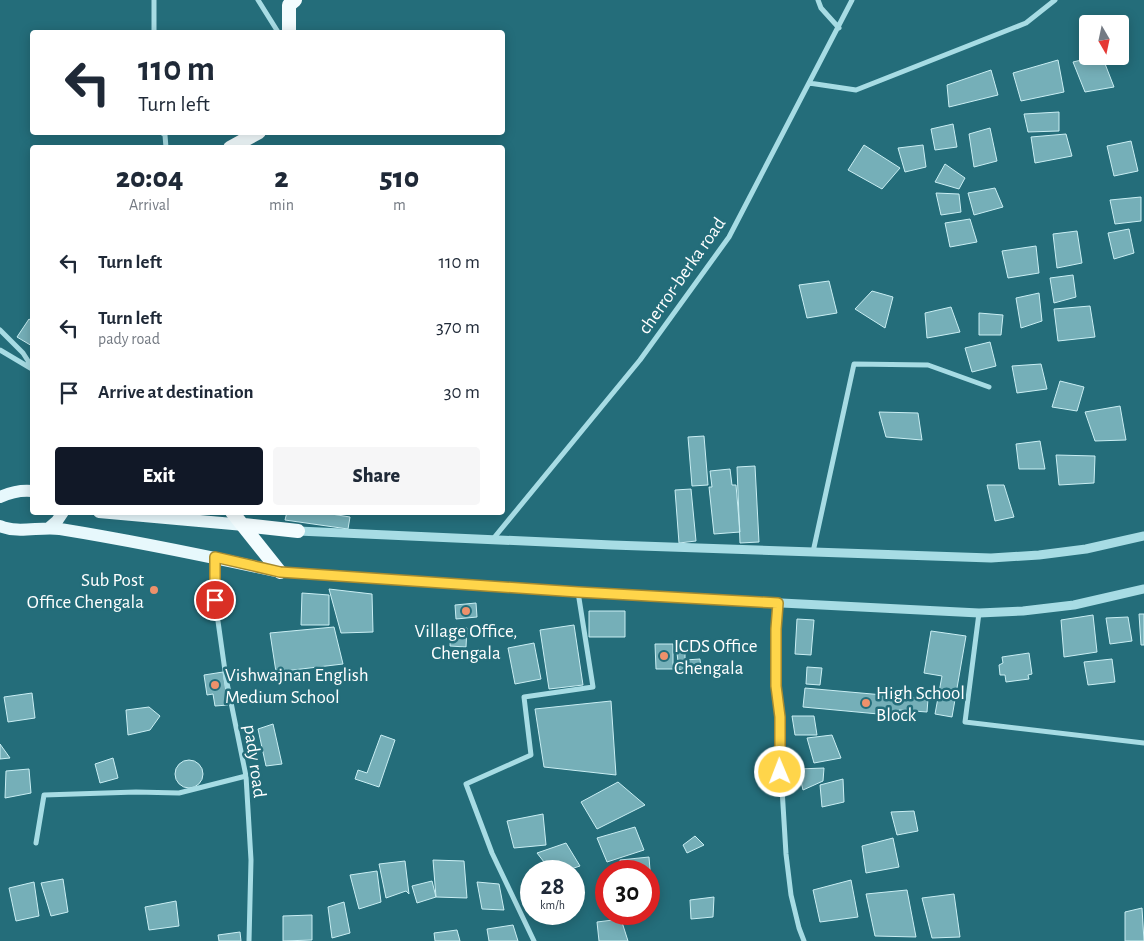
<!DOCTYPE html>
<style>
:root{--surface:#fff;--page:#f6f6f7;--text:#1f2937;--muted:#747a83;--accent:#111827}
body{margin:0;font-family:"Alegreya Sans",sans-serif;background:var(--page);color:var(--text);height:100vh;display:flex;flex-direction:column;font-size:19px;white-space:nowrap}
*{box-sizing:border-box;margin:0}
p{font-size:16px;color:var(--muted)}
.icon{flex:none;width:28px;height:28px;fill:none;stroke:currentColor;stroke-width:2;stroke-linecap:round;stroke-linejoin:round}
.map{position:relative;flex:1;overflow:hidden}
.sheet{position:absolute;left:30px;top:145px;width:475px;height:370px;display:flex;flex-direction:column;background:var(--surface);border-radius:5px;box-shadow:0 2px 12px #0003}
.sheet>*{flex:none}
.banner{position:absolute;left:30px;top:30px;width:475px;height:105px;border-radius:5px;box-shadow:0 2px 12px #0003;background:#fff;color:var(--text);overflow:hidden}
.needle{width:32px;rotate:171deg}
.tools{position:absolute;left:1079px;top:15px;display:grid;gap:10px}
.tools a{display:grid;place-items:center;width:50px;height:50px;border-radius:5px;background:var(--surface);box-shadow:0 2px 12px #0003;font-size:25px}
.speed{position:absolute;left:520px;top:860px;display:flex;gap:10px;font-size:25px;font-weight:700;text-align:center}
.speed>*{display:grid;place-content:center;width:65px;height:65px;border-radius:50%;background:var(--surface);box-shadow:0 2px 12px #0003;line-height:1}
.speed small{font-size:12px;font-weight:400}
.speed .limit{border:8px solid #d22;background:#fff;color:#111}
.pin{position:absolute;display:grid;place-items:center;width:42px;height:42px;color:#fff;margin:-21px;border:2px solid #fff;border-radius:50%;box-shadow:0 1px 5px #0007}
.me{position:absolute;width:55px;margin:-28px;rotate:359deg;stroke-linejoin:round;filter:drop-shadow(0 0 4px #0008)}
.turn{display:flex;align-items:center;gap:18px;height:105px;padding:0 25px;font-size:22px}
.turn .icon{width:65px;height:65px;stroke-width:2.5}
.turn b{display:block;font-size:35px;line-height:42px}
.eta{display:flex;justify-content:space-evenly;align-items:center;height:85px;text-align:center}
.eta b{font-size:30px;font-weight:800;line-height:35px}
.action{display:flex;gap:10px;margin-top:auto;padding:10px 25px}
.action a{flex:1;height:58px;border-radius:5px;background:var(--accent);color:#fff;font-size:20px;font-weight:800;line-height:58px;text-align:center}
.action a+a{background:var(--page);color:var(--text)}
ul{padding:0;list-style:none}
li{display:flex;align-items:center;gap:15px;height:65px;padding:0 25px}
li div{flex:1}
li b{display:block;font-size:19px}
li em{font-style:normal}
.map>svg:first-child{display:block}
.building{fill:#75afb8;stroke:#c9eef3}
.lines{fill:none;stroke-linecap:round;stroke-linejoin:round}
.minor{stroke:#a7dce4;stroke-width:5}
.tertiary{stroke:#a7dce4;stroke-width:9}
.primary{stroke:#e7f8fc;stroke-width:12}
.trunk{stroke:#f3fcfe;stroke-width:14}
.route-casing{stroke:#a68a30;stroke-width:12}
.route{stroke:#ffd54a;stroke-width:9}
.poi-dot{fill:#ee916b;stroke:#246d7a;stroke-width:2}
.labels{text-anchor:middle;stroke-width:5;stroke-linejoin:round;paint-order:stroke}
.street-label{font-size:19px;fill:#fff;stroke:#246d7a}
.poi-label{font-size:19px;fill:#fff;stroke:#246d7a;text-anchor:start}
</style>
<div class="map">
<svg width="1144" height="941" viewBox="0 0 1144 941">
<rect width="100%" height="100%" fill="#246d7a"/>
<path class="building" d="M1098,56H1102L1114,87L1085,92L1073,62Z
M1058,60L1064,92L1021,101L1013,73Z
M991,70L998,95L949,107L947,85Z
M1059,112V131L1028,132L1024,114Z
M953,124L957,147L935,150L931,129Z
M990,128L997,161L974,167L969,134Z
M1066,134L1072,156L1035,163L1031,137Z
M1131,141L1138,171L1114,176L1107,146Z
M864,145L900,168L882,189L848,170Z
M923,145L926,167L905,172L898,148Z
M945,164L965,178L959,189L935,182Z
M995,188L1003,207L974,215L968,193Z
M936,193L959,194L961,212L941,215Z
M1141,197V221L1115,224L1110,200Z
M970,219L977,242L950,247L945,223Z
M1129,229L1134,253L1114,259L1108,233Z
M1077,231L1082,263L1057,268L1053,234Z
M1036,246L1039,273L1008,278L1002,251Z
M1073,275L1076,297L1054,303L1050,278Z
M829,281L837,313L807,318L799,285Z
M872,291L893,297L885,328L855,309Z
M1039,293L1042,321L1021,328L1016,298Z
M1090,306L1095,337L1058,341L1054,309Z
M951,307L960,332L927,338L925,313Z
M979,313L1003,315L1001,335H979Z
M29,319L32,321V346L17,337Z
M990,342L996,366L972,372L965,348Z
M1041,364L1047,389L1017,393L1012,366Z
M1060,381L1084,387L1077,411L1052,407Z
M1120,406L1126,440L1095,441L1085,412Z
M879,412L918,413L922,440L886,437Z
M704,436L708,485L692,486L688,437Z
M1040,441L1045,469H1019L1016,444Z
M1056,455L1095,456L1094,483L1059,485Z
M755,466L759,542L740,543L737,467Z
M730,469L732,485H736L740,532L714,534L709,487H712L710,471Z
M987,485H1004L1014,517L995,521Z
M691,489L696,541L679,543L675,490Z
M287,512H319L350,517L348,529L285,520Z
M329,589L372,594L373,632L341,633Z
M302,593L329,595V625H301Z
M476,603L477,617L456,619L455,605Z
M589,611H625V637H589Z
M1139,614H1144V645H1141Z
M1093,615L1097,652L1064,657L1061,620Z
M1128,617L1132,641L1110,644L1106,618Z
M797,619L814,620L811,655L795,654Z
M574,625L583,685L549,689L540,630Z
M334,627L343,664L276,672L270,633Z
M451,627L467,628L466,647L450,646Z
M931,631L966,636L952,717L935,714L942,676L924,673Z
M534,643L541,679L515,684L508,648Z
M655,644H673V669H656Z
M685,652V660L700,659L701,668L679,670L677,653Z
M1029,653L1032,674L1028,675L1029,679L1006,682L1005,675H1000L999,665L1003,663L1002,657Z
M1112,659L1115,682L1088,685L1084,662Z
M807,667L822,668L820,685L806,684Z
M223,672L228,705L215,706L213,694L207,695L204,675Z
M805,688L928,699L927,712L899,710L900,716L803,707Z
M32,693L35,718L8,722L4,697Z
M611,701L616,775L544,767L535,709Z
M149,707L160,716L150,730L128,735L126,710Z
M792,716H814L817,735H795Z
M273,724L282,764L266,766L258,729Z
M381,735L395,740L379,787L355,779L358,770L367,773Z
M832,735L841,758L814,763L807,738Z
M0,744L10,758L0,759Z
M113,758L118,778L100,783L95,764Z
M175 774a14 14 0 1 1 28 0a14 14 0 1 1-28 0Z
M824,768L823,781L803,790L798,769Z
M29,769L31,793L5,798L6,771Z
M843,779L844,802L822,807L820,785Z
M618,782L645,805L597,829L581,802Z
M914,811L918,831L897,835L891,812Z
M543,814L546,845L514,848L507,821Z
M635,827L644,850L607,862L597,838Z
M695,836L704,845L687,853L683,845Z
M893,838L899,867L866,873L862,846Z
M566,843L580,866L565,871H551L537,853Z
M649,857L651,883H649V871H621L620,860Z
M433,860L464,861L467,898L436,897Z
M405,861L409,894L406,891L386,898L379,864Z
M377,871L381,902L359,909L350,875Z
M63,879L68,912L51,916L41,883Z
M851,880L858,917L820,922L813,890Z
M432,881L436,897L417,903L412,886Z
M34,882L39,916L16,921L9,888Z
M477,882L499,884L504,910L482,909Z
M907,890L916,937L875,936L866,894Z
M954,894L960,937L932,938L922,898Z
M714,897L713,917L691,919L690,900Z
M176,901L179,926L149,930L145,907Z
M344,902L350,933L332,938L328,907Z
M1142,908L1144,941H1125V912Z
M312,915V940L283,941V916Z
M621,919L628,941H599L597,922Z
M513,925L518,941H489L487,929Z
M457,930L460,941H435L434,933Z
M240,932L241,941H219L218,935Z"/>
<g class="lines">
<path class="minor" d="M258,0L278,32
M818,0L821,8L839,28
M154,32V0
M809,83L856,90L1026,23L1055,0
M161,132L165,135L166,148
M0,330L23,353L32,367
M0,350L32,369
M493,539L640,360L729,237L852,0
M813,552L854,364L928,365L989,387
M215,558V600L226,678L246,776L251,860L249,941
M778,603L776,629V686L780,717L781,772L786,854L791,895L799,928L804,941
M979,613L965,722L1144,743
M36,843L44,795L136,792L179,793L246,776
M534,941L492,853L466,784L531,755L524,697L593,687L578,592"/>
<path class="tertiary" d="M298,531L612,545L991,558L1039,555L1086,549L1144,536
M280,572L604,594L979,613L1023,611L1074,605L1144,589"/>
<path class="primary" d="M0,497C11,492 21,490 32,491
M99,512L244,525
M0,526C18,534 41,526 60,529C134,541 207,556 280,572
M50,527L57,521L63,512"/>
<path class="trunk" d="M289,32V5L295,0
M230,148L259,132
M232,512L280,572
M244,525L298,531"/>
</g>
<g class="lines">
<g class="route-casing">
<path id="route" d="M215,600V557L280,572L578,592L778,603L776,629V686L780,717V772"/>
</g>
<use href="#route" class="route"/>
</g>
<g class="poi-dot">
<circle cx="154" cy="590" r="5"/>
<circle cx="466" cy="611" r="5"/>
<circle cx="664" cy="656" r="5"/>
<circle cx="215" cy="685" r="5"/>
<circle cx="866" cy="703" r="5"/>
</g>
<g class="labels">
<g class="street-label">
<text transform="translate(681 275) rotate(-55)" y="7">cherror-berka road</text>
<text transform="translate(256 761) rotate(82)" y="7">pady road</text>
</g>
<g class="poi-label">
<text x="144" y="586" text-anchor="end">Sub Post<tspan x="144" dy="22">Office Chengala</tspan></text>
<text x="466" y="637" text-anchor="middle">Village Office,<tspan x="466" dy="22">Chengala</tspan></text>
<text x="674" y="652">ICDS Office<tspan x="674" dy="22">Chengala</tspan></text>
<text x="225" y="681">Vishwajnan English<tspan x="225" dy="22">Medium School</tspan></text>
<text x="876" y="699">High School<tspan x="876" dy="22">Block</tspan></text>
</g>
</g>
</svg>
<div class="tools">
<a><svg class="needle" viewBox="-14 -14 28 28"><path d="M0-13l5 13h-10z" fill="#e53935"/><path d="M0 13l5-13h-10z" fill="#747a83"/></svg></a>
</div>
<div class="speed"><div>28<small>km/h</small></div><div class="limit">30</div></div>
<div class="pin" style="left:215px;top:600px;background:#d93025"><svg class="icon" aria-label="arrive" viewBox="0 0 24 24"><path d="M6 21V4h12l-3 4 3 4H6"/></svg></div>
<svg class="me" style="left:780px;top:772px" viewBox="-20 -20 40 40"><circle r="17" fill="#ffd54a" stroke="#fff" stroke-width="3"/><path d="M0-11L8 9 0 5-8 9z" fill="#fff"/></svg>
<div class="banner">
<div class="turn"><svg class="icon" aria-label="left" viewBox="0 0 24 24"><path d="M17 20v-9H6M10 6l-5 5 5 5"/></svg><div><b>110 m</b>Turn left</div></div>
</div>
<section class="sheet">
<div class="eta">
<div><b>20:04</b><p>Arrival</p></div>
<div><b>2</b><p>min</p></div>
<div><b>510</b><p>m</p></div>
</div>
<ul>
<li><svg class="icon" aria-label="left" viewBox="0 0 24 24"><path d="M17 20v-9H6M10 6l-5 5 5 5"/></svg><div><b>Turn left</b></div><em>110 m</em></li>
<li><svg class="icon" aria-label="left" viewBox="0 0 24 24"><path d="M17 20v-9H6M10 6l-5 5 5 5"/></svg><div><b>Turn left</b><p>pady road</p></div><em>370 m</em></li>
<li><svg class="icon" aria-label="arrive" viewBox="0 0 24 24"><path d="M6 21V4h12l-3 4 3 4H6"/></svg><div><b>Arrive at destination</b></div><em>30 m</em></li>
</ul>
<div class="action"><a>Exit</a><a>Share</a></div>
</section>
</div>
